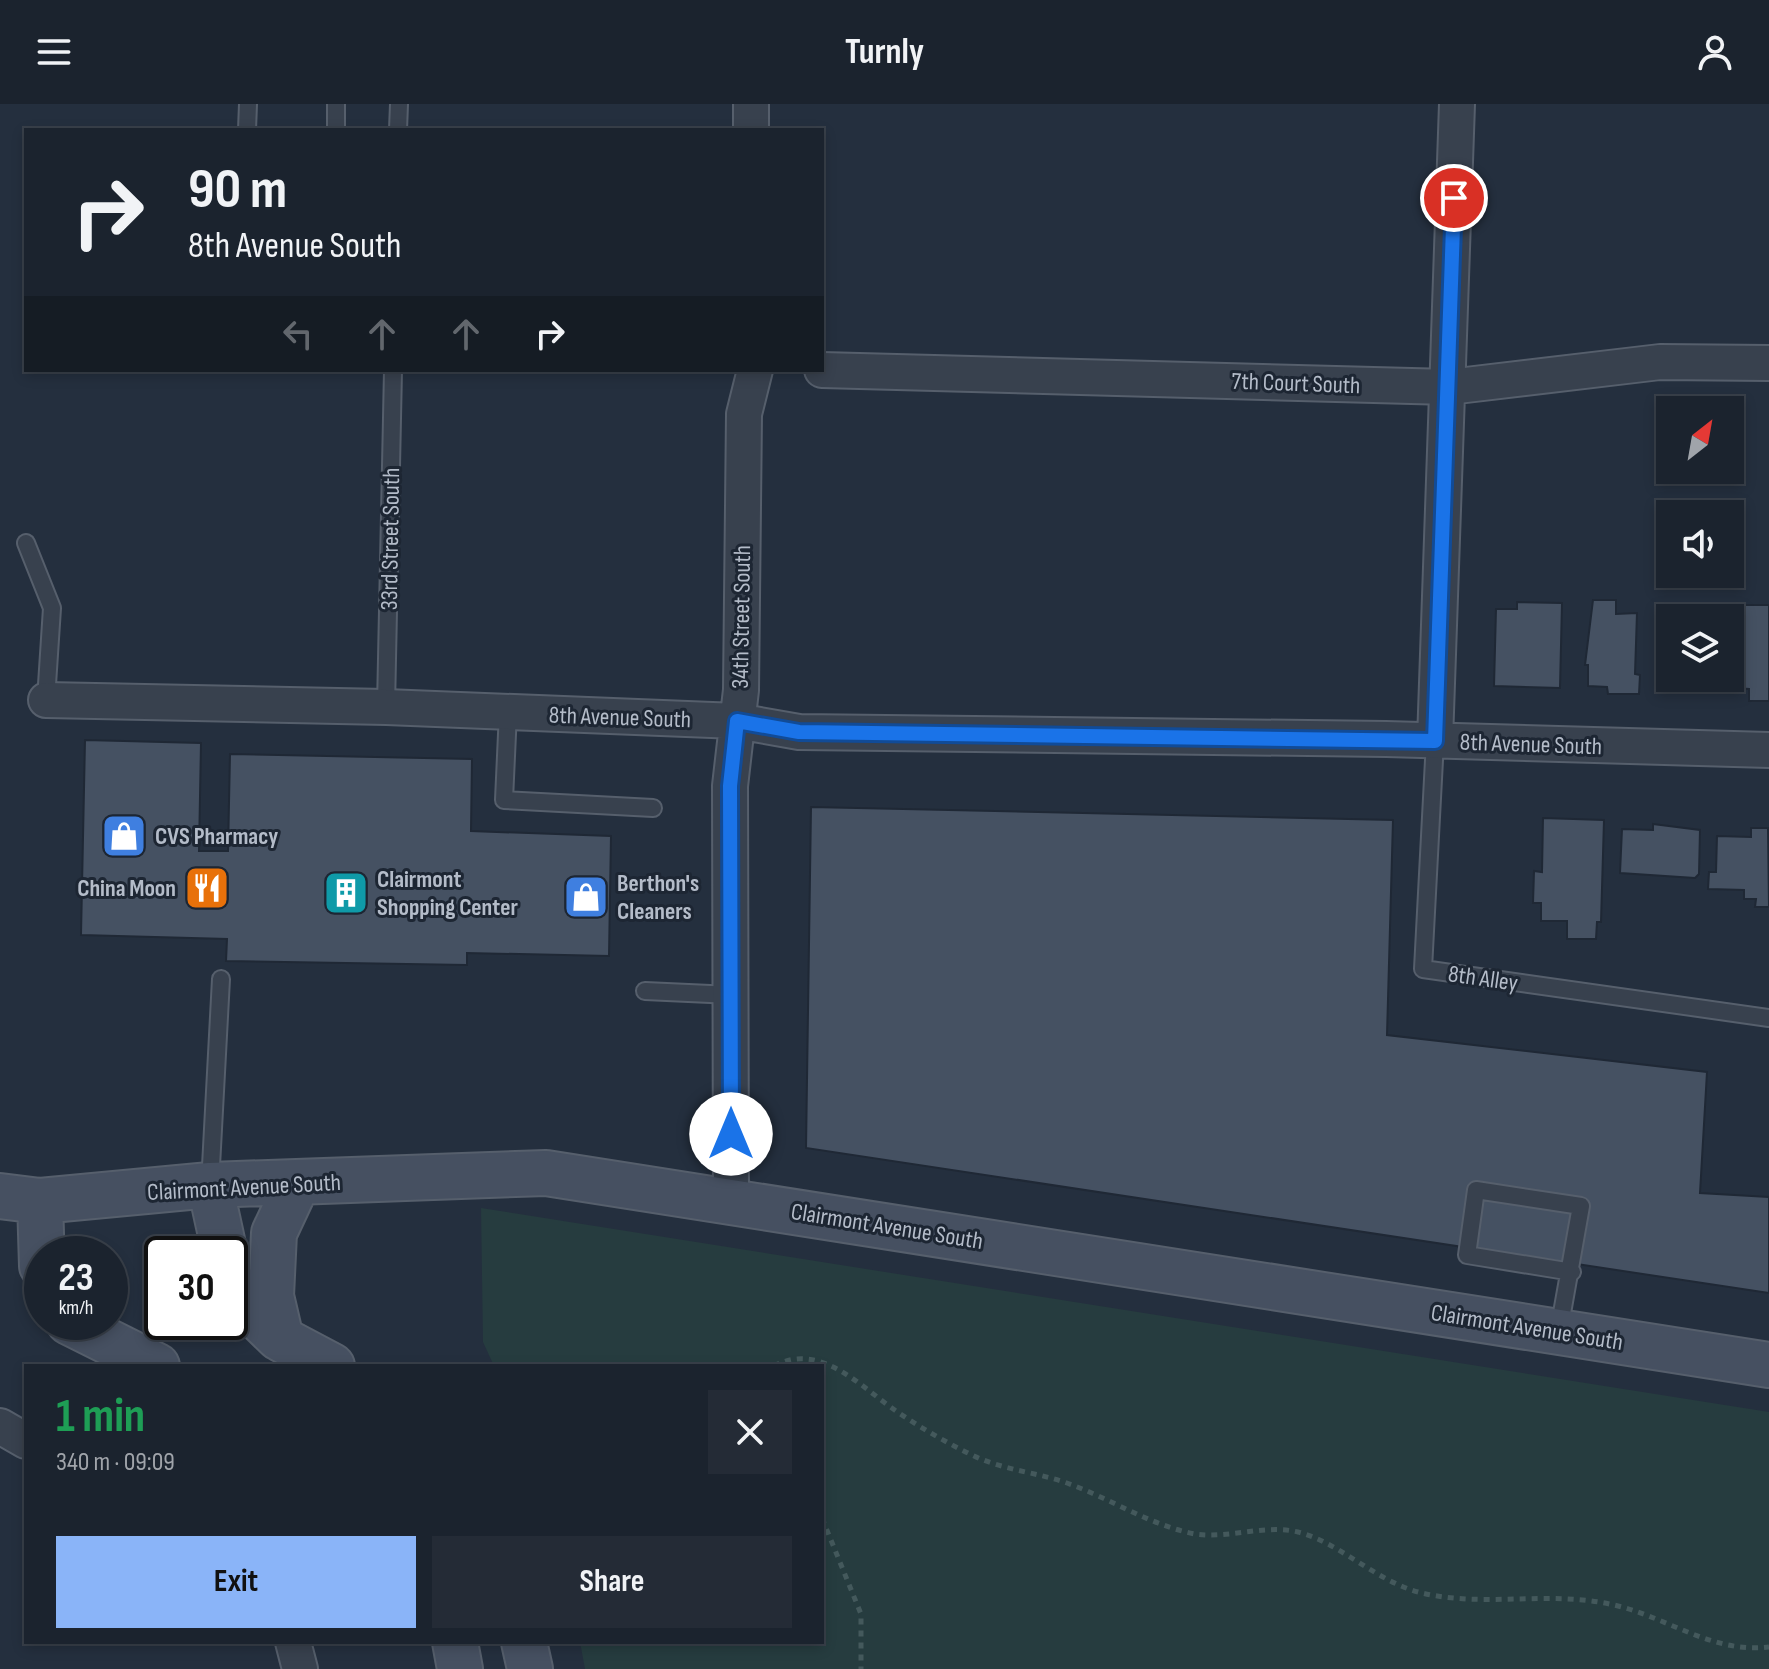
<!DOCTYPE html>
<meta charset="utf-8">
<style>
:root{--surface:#1b232e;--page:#242b36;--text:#f1f3f6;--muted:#a0a4aa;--line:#39404a;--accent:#8ab4f8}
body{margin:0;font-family:"Sofia Sans Condensed",sans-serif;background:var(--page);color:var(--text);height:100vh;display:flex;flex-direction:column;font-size:30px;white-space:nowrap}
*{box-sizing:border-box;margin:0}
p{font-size:26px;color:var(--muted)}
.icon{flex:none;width:44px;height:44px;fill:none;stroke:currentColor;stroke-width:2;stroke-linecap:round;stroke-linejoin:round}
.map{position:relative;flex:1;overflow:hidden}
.sheet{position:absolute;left:24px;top:1260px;width:800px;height:280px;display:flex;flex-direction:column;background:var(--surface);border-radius:0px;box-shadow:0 4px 12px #0003,0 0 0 2px var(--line)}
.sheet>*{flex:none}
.banner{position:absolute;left:24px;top:24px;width:800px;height:244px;border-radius:0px;box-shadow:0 4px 12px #0003,0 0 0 2px var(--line);background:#1b232e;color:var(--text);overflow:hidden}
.needle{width:52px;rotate:31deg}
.controls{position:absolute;left:1656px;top:292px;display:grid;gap:16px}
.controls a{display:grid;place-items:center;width:88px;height:88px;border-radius:0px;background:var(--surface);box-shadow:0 4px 12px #0003,0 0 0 2px var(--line);font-size:40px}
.speed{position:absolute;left:24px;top:1132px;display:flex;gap:16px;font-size:40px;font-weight:700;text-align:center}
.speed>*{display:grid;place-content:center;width:104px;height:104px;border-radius:50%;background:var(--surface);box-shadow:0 4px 12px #0003,0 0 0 2px var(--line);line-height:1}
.speed small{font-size:20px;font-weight:400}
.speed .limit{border:4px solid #111;border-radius:12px;background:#fff;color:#111}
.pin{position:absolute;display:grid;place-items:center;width:68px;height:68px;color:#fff;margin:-34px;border:4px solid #fff;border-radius:50%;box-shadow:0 2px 8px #0007}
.me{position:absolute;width:88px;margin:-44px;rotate:0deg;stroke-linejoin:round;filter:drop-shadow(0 0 6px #0008)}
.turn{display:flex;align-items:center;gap:28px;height:168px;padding:0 32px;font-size:36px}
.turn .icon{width:104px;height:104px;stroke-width:2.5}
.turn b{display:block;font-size:56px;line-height:68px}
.lanes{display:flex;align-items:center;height:76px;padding:0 32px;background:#0003;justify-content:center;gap:40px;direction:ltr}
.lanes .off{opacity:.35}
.round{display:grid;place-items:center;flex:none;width:84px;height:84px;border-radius:0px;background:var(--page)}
.headline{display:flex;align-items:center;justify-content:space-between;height:136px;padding:0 32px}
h1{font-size:48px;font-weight:700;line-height:60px;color:#1e9e55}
.primary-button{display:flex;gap:16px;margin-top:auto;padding:16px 32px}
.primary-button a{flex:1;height:92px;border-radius:0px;background:var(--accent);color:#111;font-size:32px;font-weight:700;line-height:92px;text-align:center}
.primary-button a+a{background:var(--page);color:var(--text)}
header{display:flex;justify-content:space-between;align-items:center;height:104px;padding:0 32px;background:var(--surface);font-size:36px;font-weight:700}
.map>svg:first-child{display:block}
.green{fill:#263c3f}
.building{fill:#455162;stroke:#1f2835;stroke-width:2}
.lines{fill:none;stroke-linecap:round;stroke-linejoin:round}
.lane-casing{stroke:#565f6c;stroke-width:20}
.street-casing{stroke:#565f6c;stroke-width:38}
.secondary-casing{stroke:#565f6c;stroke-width:48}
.path{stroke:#44595c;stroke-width:5;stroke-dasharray:6 6;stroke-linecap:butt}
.lane{stroke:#38414e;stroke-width:16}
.street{stroke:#38414e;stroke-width:34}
.secondary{stroke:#465061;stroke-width:44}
.route-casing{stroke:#114b97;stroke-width:20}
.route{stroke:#1a73e8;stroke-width:14}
.labels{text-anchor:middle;stroke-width:6;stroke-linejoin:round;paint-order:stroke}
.street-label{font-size:24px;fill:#b4bcc9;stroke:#1d2633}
.poi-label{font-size:24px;font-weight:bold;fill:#b4bcc9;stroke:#1d2633;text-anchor:start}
</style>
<header><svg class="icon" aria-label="menu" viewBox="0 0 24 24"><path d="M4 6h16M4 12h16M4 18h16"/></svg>Turnly<svg class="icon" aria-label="person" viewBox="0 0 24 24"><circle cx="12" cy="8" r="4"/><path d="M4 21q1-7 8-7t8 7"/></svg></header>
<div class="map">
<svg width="1769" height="1565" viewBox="0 0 1769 1565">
<rect width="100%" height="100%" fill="#242f3e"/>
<path class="green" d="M481,1104L1769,1308V1565H585L580,1538H822V1262H494L483,1238Z"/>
<path class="building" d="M1593,496H1616V510L1637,509L1635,570L1640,571L1639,590H1608L1607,583L1588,582V561H1585Z
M1517,498L1562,499L1560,584L1494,582L1496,505H1517Z
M1735,501H1769V597H1749V585L1734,584Z
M1659,517L1670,518V574H1679V582H1657Z
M85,636L201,639L199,747H228L230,650L472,655L471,727L611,732L609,852L467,849V861L226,857L227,835L81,831Z
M811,703L1393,716L1387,931L1707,968L1700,1089L1769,1093V1189L806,1044Z
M1543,714L1604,716L1601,818H1597L1596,835H1567V817H1541V799H1533L1534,767L1542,768Z
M1653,720L1700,726L1699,770L1695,774L1620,769L1622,725L1653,726Z
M1751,724H1768L1769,803H1755L1756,795H1744V786L1708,785L1709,768H1716L1717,732L1751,733Z"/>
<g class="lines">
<g class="lane-casing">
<path id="lane" d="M247,26L248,0
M336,26V0
M398,26L399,0
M26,439L52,504L46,596
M386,603L393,266
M508,608L504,696L653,704
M1435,637L1423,865L1769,914
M645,887L732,891
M210,1081L221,875
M1559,1226L1581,1102L1476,1086L1467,1151L1572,1168"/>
</g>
<g class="street-casing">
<path id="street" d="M751,26V0
M822,266L1449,283L1660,258L1769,259
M46,596L386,603L737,617L799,628L1386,635L1769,646
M1435,637L1457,0
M731,1097L730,682L741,586L744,310L755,266
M0,1322L26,1337
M293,1538L300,1565"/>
</g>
<g class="secondary-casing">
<path id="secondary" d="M297,1080L274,1129L271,1192L281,1235L332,1262
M210,1081L225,1150
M0,1092L40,1097L210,1081L546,1069L1769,1261
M40,1097L42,1162
M230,1175L247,1203L279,1234
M69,1218L157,1262
M455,1538L460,1565
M524,1538L530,1565"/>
</g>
<path class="path" d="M774,1262C820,1237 861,1283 896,1307C921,1324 947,1339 974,1352C1002,1365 1032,1368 1061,1377C1107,1392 1148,1421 1195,1430C1229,1435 1264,1420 1298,1428C1341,1439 1376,1478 1422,1489C1484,1504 1551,1486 1614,1501C1667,1513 1713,1550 1769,1543
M822,1414L861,1510V1565"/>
<use href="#lane" class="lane"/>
<use href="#street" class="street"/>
<use href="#secondary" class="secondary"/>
</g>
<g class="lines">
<g class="route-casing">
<path id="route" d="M731,1030L730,682L737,617L799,628L1435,637L1454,94"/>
</g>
<use href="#route" class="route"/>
</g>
<defs>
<g id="shop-square" transform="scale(2.3)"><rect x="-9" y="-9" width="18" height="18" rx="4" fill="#3f7fe0" stroke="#1d2633"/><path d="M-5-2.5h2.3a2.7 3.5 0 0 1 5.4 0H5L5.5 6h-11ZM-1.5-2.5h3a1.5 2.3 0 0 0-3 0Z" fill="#fff"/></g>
<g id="restaurant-square" transform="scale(2.3)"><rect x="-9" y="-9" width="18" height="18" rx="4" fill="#e8710a" stroke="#1d2633"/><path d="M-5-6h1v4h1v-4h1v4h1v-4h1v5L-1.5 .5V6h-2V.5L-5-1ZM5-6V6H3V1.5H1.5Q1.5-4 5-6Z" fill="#fff"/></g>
<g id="building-square" transform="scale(2.3)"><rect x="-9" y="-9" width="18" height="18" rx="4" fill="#0f9aa8" stroke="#1d2633"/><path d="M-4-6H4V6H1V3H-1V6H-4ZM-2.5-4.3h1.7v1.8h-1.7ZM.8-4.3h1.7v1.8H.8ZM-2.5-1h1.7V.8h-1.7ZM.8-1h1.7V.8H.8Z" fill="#fff"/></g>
</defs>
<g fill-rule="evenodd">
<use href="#shop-square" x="124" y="732"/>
<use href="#restaurant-square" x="207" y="784"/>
<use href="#building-square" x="346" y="789"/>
<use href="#shop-square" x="586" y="793"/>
</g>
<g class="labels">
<g class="street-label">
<text transform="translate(1296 279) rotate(2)" y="8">7th Court South</text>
<text transform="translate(390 435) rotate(-89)" y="8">33rd Street South</text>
<text transform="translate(741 513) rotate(-89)" y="8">34th Street South</text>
<text transform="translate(620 613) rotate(2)" y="8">8th Avenue South</text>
<text transform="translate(1531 640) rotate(2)" y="8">8th Avenue South</text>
<text transform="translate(1483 874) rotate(8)" y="8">8th Alley</text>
<text transform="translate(244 1083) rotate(-3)" y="8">Clairmont Avenue South</text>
<text transform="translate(887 1122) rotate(9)" y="8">Clairmont Avenue South</text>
<text transform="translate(1527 1223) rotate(9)" y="8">Clairmont Avenue South</text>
</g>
<g class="poi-label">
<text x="155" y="740">CVS Pharmacy</text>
<text x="377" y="783">Clairmont<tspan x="377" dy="28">Shopping Center</tspan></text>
<text x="617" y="787">Berthon's<tspan x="617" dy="28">Cleaners</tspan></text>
<text x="176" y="792" text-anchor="end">China Moon</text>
</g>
</g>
</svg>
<div class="controls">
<a><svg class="needle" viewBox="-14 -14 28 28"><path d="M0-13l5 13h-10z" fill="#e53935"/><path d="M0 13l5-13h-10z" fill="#a0a4aa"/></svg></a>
<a><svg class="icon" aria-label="sound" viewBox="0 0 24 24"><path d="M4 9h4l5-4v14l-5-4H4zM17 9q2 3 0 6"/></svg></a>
<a><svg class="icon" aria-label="layers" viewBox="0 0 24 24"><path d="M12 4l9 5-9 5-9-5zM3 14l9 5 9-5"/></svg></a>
</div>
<div class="speed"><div>23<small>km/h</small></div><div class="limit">30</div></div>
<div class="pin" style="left:1454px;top:94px;background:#d93025"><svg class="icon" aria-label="arrive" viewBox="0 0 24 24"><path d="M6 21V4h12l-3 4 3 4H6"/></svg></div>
<svg class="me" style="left:731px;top:1030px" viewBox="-20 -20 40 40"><circle r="19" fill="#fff"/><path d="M0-13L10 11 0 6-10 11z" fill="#1a73e8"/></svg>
<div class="banner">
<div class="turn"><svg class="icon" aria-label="right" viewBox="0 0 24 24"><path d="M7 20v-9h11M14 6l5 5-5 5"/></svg><div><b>90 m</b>8th Avenue South</div></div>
<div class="lanes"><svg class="icon off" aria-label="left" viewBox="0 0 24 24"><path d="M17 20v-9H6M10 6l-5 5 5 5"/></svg><svg class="icon off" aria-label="ahead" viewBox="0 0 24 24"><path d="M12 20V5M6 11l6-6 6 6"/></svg><svg class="icon off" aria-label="ahead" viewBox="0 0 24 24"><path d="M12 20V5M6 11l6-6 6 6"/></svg><svg class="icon" aria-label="right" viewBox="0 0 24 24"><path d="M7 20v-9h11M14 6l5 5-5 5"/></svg></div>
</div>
<section class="sheet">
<div class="headline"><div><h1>1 min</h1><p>340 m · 09:09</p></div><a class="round"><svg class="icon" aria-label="close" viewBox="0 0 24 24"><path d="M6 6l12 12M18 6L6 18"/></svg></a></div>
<div class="primary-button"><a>Exit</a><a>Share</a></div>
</section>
</div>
